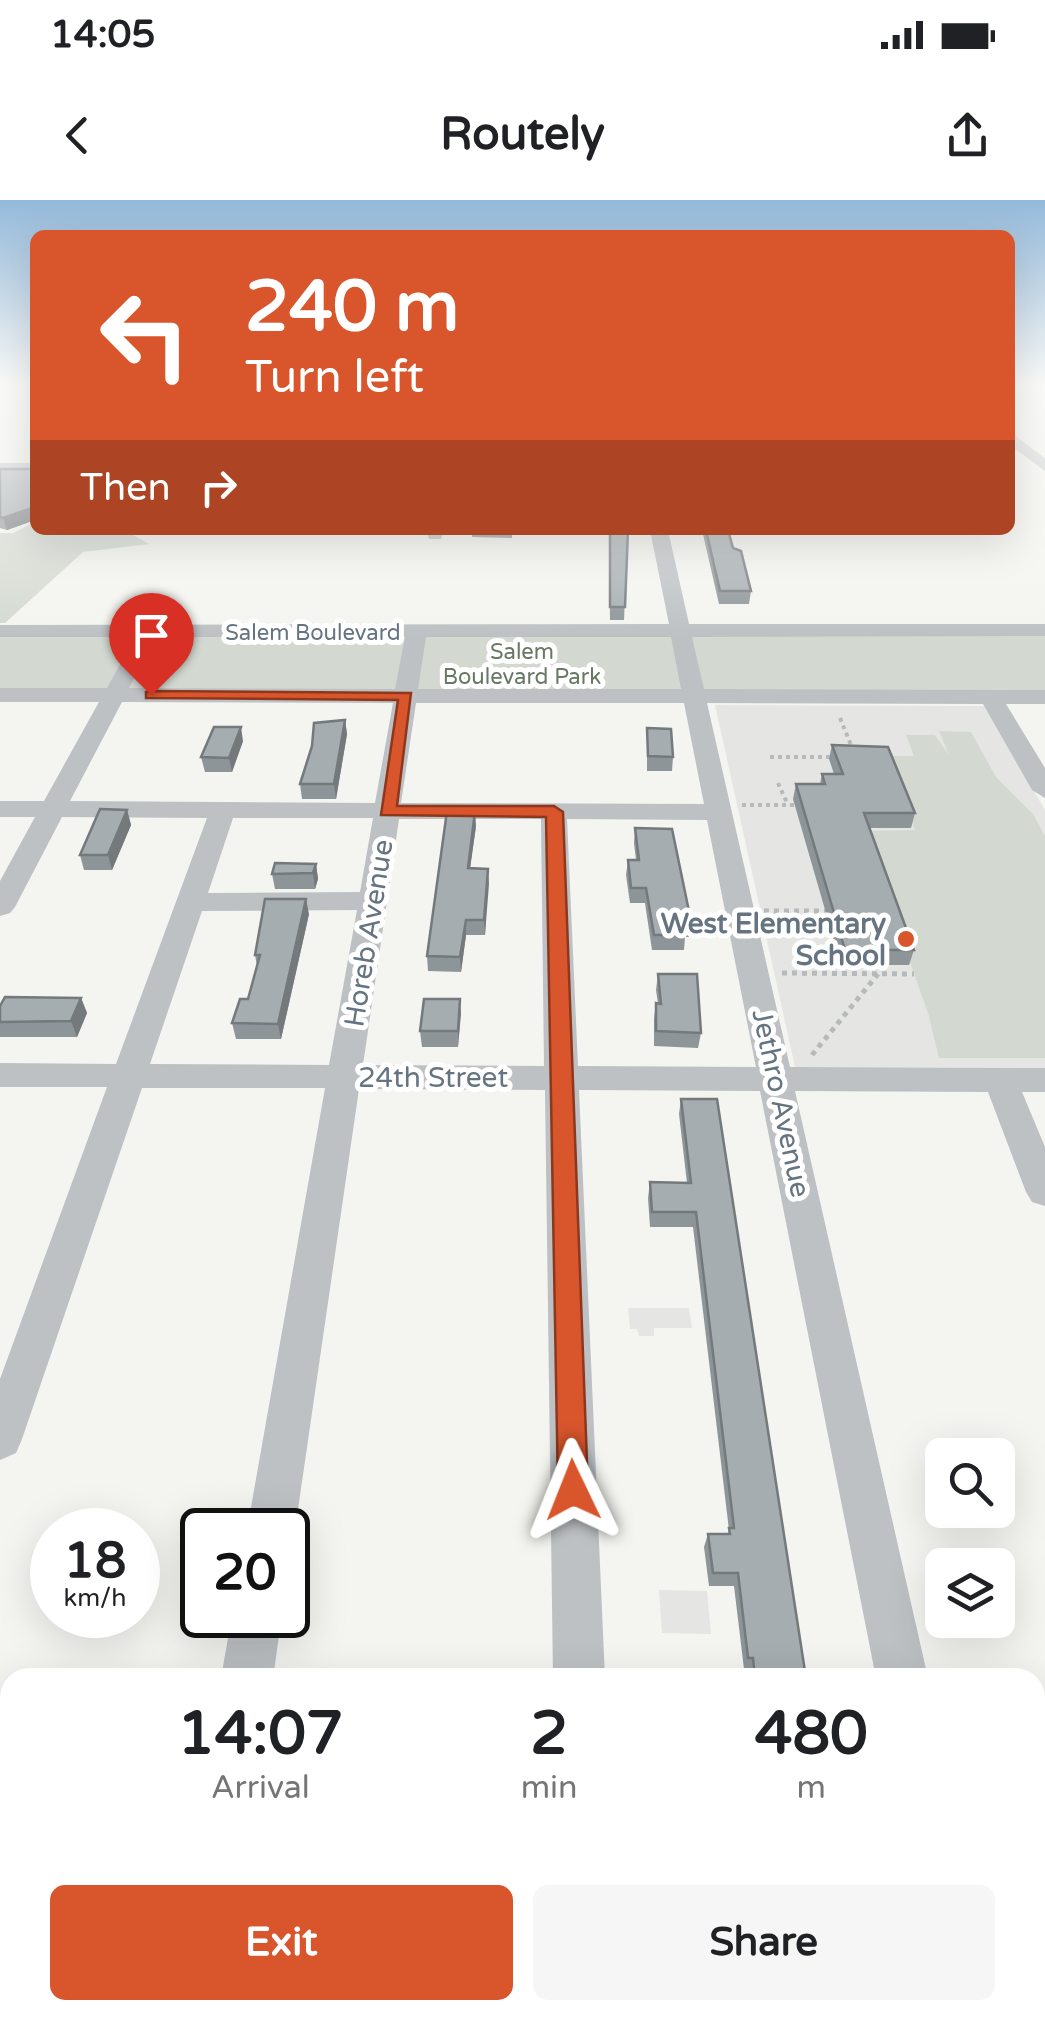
<!DOCTYPE html>
<style>
:root{--surface:#fff;--page:#f6f6f6;--text:#202124;--muted:#757577;--accent:#d9552c}
body{margin:0;font-family:"Varela Round",sans-serif;background:var(--page);color:var(--text);height:100vh;display:flex;flex-direction:column;font-size:38px;white-space:nowrap}
*{box-sizing:border-box;margin:0}
p{font-size:32px;color:var(--muted)}
.icon{flex:none;width:55px;height:55px;fill:none;stroke:currentColor;stroke-width:2;stroke-linecap:round;stroke-linejoin:round}
.map{position:relative;flex:1;overflow:hidden}
.sheet{position:absolute;left:0px;top:1468px;width:1045px;height:352px;display:flex;flex-direction:column;background:var(--surface);border-radius:30px 30px 0 0;box-shadow:0 10px 40px #0002}
.sheet>*{flex:none}
.guide{position:absolute;left:30px;top:30px;width:985px;height:305px;border-radius:15px;box-shadow:0 10px 40px #0002;background:#d9552c;color:#fff;overflow:hidden}
.controls{position:absolute;left:925px;top:1238px;display:grid;gap:20px}
.controls a{display:grid;place-items:center;width:90px;height:90px;border-radius:15px;background:var(--surface);box-shadow:0 10px 40px #0002;font-size:50px}
.speed{position:absolute;left:30px;top:1308px;display:flex;gap:20px;font-size:50px;font-weight:700;text-align:center}
.speed>*{display:grid;place-content:center;width:130px;height:130px;border-radius:50%;background:var(--surface);box-shadow:0 10px 40px #0002;line-height:1}
.speed small{font-size:25px;font-weight:400}
.speed .limit{border:5px solid #111;border-radius:15px;background:#fff;color:#111}
.pin{position:absolute;display:grid;place-items:center;width:85px;height:85px;color:#fff;margin:-102px -42px;border-radius:50% 50% 50% 0;rotate:-45deg;box-shadow:0 0 10px #0007}
.pin .icon{rotate:45deg}
.me{position:absolute;width:110px;margin:-55px;rotate:358deg;stroke-linejoin:round;filter:drop-shadow(0 0 8px #0008)}
.turn{display:flex;align-items:center;gap:35px;height:210px;padding:0 50px;font-size:45px}
.turn .icon{width:130px;height:130px;stroke-width:2.5}
.turn b{display:block;font-size:70px;line-height:85px}
.then{display:flex;align-items:center;height:95px;padding:0 50px;background:#0003;gap:20px;font-size:38px}
.eta{display:flex;justify-content:space-evenly;align-items:center;height:170px;text-align:center}
.eta b{font-size:60px;font-weight:800;line-height:70px}
.cta{display:flex;gap:20px;margin-top:auto;padding:20px 50px}
.cta a{flex:1;height:115px;border-radius:15px;background:var(--accent);color:#fff;font-size:40px;font-weight:800;line-height:115px;text-align:center}
.cta a+a{background:var(--page);color:var(--text)}
.status{display:flex;justify-content:space-between;align-items:center;height:70px;padding:0 50px;background:var(--surface);direction:ltr}
.status svg{height:28px;fill:currentColor}
header{display:flex;justify-content:space-between;align-items:center;height:130px;padding:0 50px;background:var(--surface);font-size:45px;font-weight:800}
.map>svg:first-child{display:block}
.built{fill:#e5e6e4}
.green{fill:#d3d9d0}
.lines{fill:none;stroke-linecap:round;stroke-linejoin:round}
.path-far1{stroke:#b7babc;stroke-width:4;stroke-dasharray:4 4;stroke-linecap:butt}
.path{stroke:#b7babc;stroke-width:5;stroke-dasharray:5 5;stroke-linecap:butt}
.minor{fill:#bdc1c4;fill-rule:evenodd}
.wall{fill:#8e9598}
.shaded-wall{fill:#74797c}
.building{fill:#a5adb1;stroke:#74797c;stroke-width:2.5}
.route{fill:#d9552c;stroke:#8d371d;stroke-width:2.5}
.poi-dot{fill:#d9552c;stroke:#fff;stroke-width:4}
.labels{text-anchor:middle;stroke-width:10;stroke-linejoin:round;paint-order:stroke}
.far-street-label{font-size:22px;fill:#657480;stroke:#fff}
.far-park-label{font-size:22px;fill:#677863;stroke:#fff}
.poi-label{font-size:28px;font-weight:bold;fill:#657480;stroke:#fff;text-anchor:end}
.street-label{font-size:28px;fill:#657480;stroke:#fff}
</style>
<div class="status"><b>14:05</b><svg viewBox="0 0 49 12"><path d="M0 12V9h3v3zM5 12V6h3v6zM10 12V3h3v9zM15 12V0h3v12zM26 1h20v11H26zM47 4h2v5h-2z"/></svg></div>
<header><svg class="icon" aria-label="back" viewBox="0 0 24 24"><path d="M15 5l-7 7 7 7"/></svg>Routely<svg class="icon" aria-label="share" viewBox="0 0 24 24"><path d="M12 15V3M7 8l5-5 5 5M5 13v7h14v-7"/></svg></header>
<div class="map">
<svg width="1045" height="1819" viewBox="0 0 1045 1819">
<rect width="100%" height="100%" fill="#f4f4f0"/>
<path class="built" d="M715,505L984,506L1045,610V868L795,867Z
M628,1108H689L692,1128H654V1136H639L637,1129H630Z
M659,1390L707,1391L711,1434L662,1433Z"/>
<path class="green" d="M35,322V330H125L149,344L83,352L5,423H0V333H13Z
M0,430H1045V497L0,495Z
M939,531L971,532L996,577L1033,614L1045,636V858H939L928,813L863,631L915,630L883,556H914L906,535H935L949,555Z"/>
<g class="lines">
<path class="path-far1" d="M840,518L853,550
M770,557H832
M778,583L788,605
M742,605H795"/>
<path class="path" d="M764,711H826
M782,773L914,774
M812,855L878,774"/>
<path class="minor" d="M1010,232L1045,258V271L1010,245Z
M0,263H35V273H0Z
M426,330H444L441,339H429Z
M650,330H668L689,424H1045V436L692,437L704,489L1045,490V504H1006L1045,568V598L1032,590L983,504L707,503L790,867L1045,868V892H1022L1045,947V1006L1032,1002L1026,992L988,892L795,891L928,1478H876L760,891L579,890L605,1478H553L545,890L359,889L295,1330L288,1346V1330H247L325,888H142L22,1239L16,1253L0,1260V1179L107,887H0V863L116,864L207,618L62,617L15,707L10,713L0,716V681L35,617H0V601H44L99,502H0V488H107L135,437H0V425L669,424ZM156,437H405L395,489L129,488ZM426,437H671L681,489H418ZM122,502L393,503L375,603L70,601ZM416,503H684L704,604L401,603ZM233,618H373L360,692L208,693ZM399,619H541L544,866L363,865ZM567,619L707,620L756,867L578,866ZM357,710L329,865L150,864L202,711Z
M232,1415H282L273,1478H221Z
M163,1810H225L223,1819H161Z
M557,1810H619V1819H557Z
M941,1810H1003L1004,1819H942Z"/>
</g>
<path class="wall" d="M0,269H35V320L7,330L0,328Z
M472,330H512V338L472,337Z
M592,330H628L624,420H610L609,333H592Z
M702,330H728L733,348L751,391L749,404H719Z
M345,520L347,534L336,599H302L300,584Z
M647,528L673,557L672,571H647Z
M243,541L232,572H205L201,557Z
M832,545L915,613L911,628H869L914,750L909,765H841L793,599L796,584H820L822,574H834L829,559Z
M127,610L131,625L112,670H84L80,655Z
M476,626L470,668L488,669L485,735H466L461,772L428,771L427,756Z
M635,628L691,721L689,737H685L684,750H652L645,703H630L626,675L628,660H636L634,643Z
M316,664L318,679L315,689H275L272,674Z
M309,714L281,839H236L232,823L248,799L257,766L255,755Z
M658,774L701,833L698,848L654,846V819L656,803L658,804L656,790Z
M81,798L87,813L77,837H0V806Z
M460,799L458,847H422L420,831Z
M681,899L806,1478H749L748,1469H744L734,1386H709L704,1347L708,1334H728L729,1330L693,1027H650L648,998L650,982L687,983L679,914Z"/>
<path class="shaded-wall" d="M35,307V320L7,330L3,318Z
M345,520L347,534L336,599L334,584Z
M241,527L243,541L232,572L229,558Z
M127,610L131,625L112,670L108,655Z
M475,611L476,626L468,683V668Z
M316,664L318,679L315,689L313,673Z
M488,669L489,684L485,735L484,720Z
M306,699L309,714L281,839L278,824Z
M466,720V735L461,772L460,757Z
M81,798L87,813L77,837L71,821Z
M460,799L461,814L458,847V831Z"/>
<path class="building" d="M0,269H35V307L3,318L0,317Z
M610,330H628L625,407H610Z
M706,330H728L733,348L741,351L751,391H720Z
M345,520L334,584H300L312,546L314,523Z
M214,527H241L229,558L201,557Z
M647,528L671,529L673,557L648,556Z
M832,545L888,547L915,613H864L914,750H845L796,584H825L822,574H843Z
M100,609L127,610L108,655H80Z
M447,611H475L468,668L488,669L484,720H466L460,757L427,756Z
M635,628L672,629L691,721H683L686,735H654L646,688H631L628,660H639Z
M275,663L316,664L313,673L272,674Z
M265,699H306L278,824L232,823L240,799H248L260,755H255Z
M658,774H697L701,833L656,831V803L661,804Z
M5,797L81,798L71,821L0,822V806Z
M424,799H460L458,831H420Z
M681,899H717L806,1478H755L753,1458H748L738,1373H713L708,1334H730L729,1328H734L696,1012H652L650,982L691,983Z"/>
<linearGradient id="sky" x2="0" y2="1"><stop stop-color="#94b9da"/><stop offset="0.42" stop-color="#fafaf8"/><stop offset="1" stop-color="#fafaf8" stop-opacity="0"/></linearGradient>
<rect width="1045" height="438" fill="url(#sky)"/>
<path class="route" d="M151,491L411,493L397,606H554L563,612L588,1290L584,1300L573,1304L563,1300L558,1290L546,617L381,615L398,500L146,498V492Z"/>
<circle class="poi-dot" cx="906" cy="739" r="10"/>
<g class="labels">
<g class="far-street-label">
<text x="313" y="440">Salem Boulevard</text>
</g>
<g class="far-park-label">
<text x="522" y="459">Salem<tspan x="522" dy="25">Boulevard Park</tspan></text>
</g>
<g class="poi-label">
<text x="886" y="733">West Elementary<tspan x="886" dy="32">School</tspan></text>
</g>
<g class="street-label">
<text transform="translate(368 733) rotate(-81)" y="10">Horeb Avenue</text>
<text x="433" y="887">24th Street</text>
<text transform="translate(782 903) rotate(78)" y="10">Jethro Avenue</text>
</g>
</g>
</svg>
<div class="controls">
<a><svg class="icon" aria-label="search" viewBox="0 0 24 24"><circle cx="10" cy="10" r="6"/><path d="M15 15l6 6"/></svg></a>
<a><svg class="icon" aria-label="layers" viewBox="0 0 24 24"><path d="M12 4l9 5-9 5-9-5zM3 14l9 5 9-5"/></svg></a>
</div>
<div class="speed"><div>18<small>km/h</small></div><div class="limit">20</div></div>
<div class="pin" style="left:151px;top:495px;background:#d93025"><svg class="icon" aria-label="arrive" viewBox="0 0 24 24"><path d="M6 21V4h12l-3 4 3 4H6"/></svg></div>
<svg class="me" style="left:573px;top:1290px" viewBox="-20 -20 40 40"><path d="M0-17L14 15 0 8-14 15z" fill="#d9552c" stroke="#fff" stroke-width="4"/></svg>
<div class="guide">
<div class="turn"><svg class="icon" aria-label="left" viewBox="0 0 24 24"><path d="M17 20v-9H6M10 6l-5 5 5 5"/></svg><div><b>240 m</b>Turn left</div></div>
<div class="then">Then<svg class="icon" aria-label="right" viewBox="0 0 24 24"><path d="M7 20v-9h11M14 6l5 5-5 5"/></svg></div>
</div>
<section class="sheet">
<div class="eta">
<div><b>14:07</b><p>Arrival</p></div>
<div><b>2</b><p>min</p></div>
<div><b>480</b><p>m</p></div>
</div>
<div class="cta"><a>Exit</a><a>Share</a></div>
</section>
</div>
